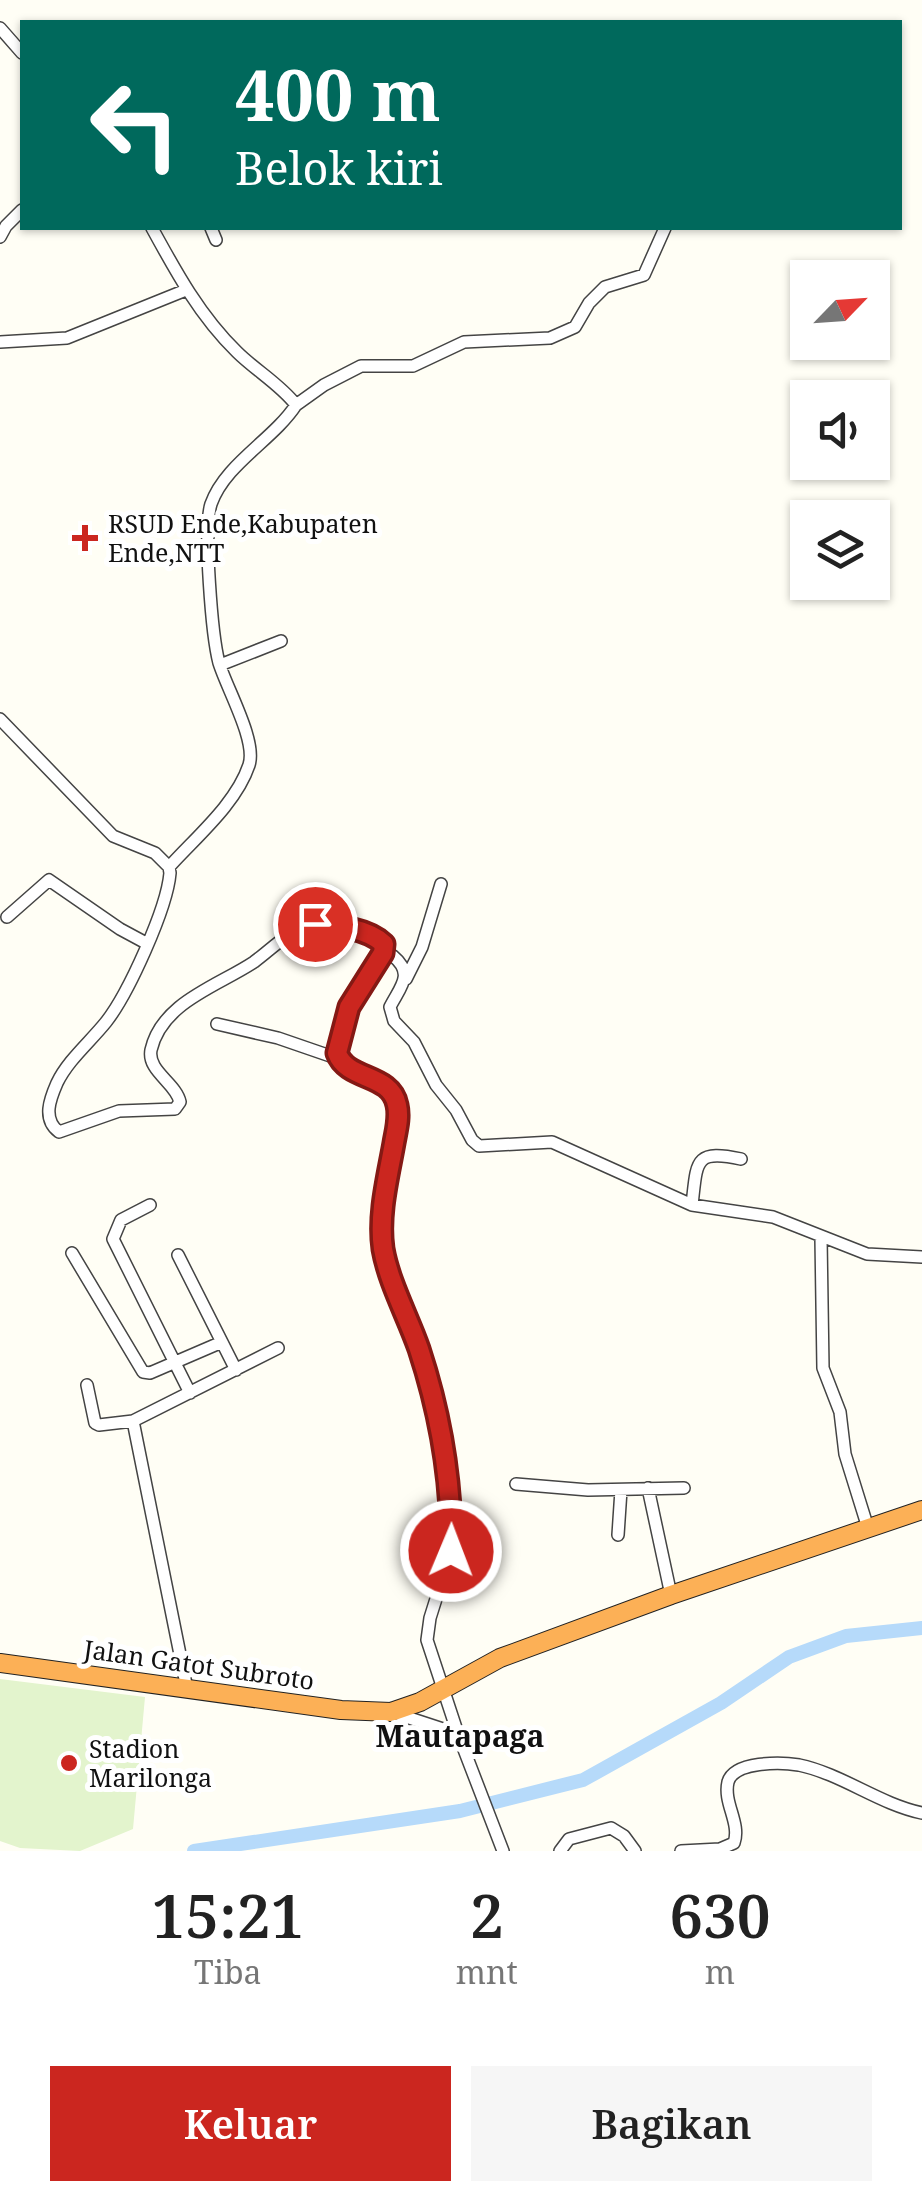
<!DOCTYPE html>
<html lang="id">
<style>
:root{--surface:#fff;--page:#f6f6f6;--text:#222;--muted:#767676;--accent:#cb261f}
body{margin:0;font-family:"Noto Serif",serif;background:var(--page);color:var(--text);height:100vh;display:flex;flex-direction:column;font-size:38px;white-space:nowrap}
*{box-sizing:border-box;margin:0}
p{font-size:32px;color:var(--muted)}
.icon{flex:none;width:55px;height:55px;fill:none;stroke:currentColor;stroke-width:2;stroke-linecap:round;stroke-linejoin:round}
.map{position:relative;height:1851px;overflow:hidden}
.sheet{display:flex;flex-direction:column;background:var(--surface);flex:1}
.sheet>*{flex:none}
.top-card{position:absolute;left:20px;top:20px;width:882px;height:210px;border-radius:0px;box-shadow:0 2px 8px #0004;background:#00695c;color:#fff;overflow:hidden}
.needle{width:65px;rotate:65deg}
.fabs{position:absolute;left:790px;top:260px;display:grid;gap:20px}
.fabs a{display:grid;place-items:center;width:100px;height:100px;border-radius:0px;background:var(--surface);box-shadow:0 2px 8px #0004;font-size:50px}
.pin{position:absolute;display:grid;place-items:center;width:85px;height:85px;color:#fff;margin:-42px;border:5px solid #fff;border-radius:50%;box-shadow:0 2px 10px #0007}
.me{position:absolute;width:110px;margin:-55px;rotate:1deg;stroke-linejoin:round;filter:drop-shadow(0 0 8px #0008)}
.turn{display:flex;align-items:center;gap:35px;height:210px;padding:0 50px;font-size:45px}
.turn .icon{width:130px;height:130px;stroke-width:2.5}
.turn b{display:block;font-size:70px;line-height:85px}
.eta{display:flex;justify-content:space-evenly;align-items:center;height:170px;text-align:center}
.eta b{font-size:60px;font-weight:600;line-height:70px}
.button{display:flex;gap:20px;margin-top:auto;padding:20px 50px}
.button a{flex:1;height:115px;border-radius:0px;background:var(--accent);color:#fff;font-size:40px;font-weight:600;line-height:115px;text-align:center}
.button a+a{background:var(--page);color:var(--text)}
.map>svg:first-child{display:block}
.pitch{fill:#e3f4cd}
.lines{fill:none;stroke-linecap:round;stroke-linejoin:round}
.river{stroke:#b6dafa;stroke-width:14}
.minor-casing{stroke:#444;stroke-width:14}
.highway-casing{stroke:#222;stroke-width:20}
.minor{stroke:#fff;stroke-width:11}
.highway{stroke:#fcb056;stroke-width:18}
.route-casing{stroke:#841914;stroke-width:25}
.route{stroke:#cb261f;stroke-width:18}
.poi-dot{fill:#cb261f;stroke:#fff;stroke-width:4}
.labels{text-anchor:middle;stroke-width:10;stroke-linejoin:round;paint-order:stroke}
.poi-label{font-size:25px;fill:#111;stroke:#fff;text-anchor:start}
.street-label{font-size:25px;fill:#111;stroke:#fff}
.quarter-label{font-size:30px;font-weight:bold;fill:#111;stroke:#fff}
</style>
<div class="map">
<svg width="922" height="1851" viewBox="0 0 922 1851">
<rect width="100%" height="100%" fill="#fffef5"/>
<path class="pitch" d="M0,1679L145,1697L133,1829L80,1851L20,1848L0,1841Z"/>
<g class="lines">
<path class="river" d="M194,1851L460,1811L583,1780L721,1703L789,1657L846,1636L922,1628"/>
<g class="minor-casing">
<path id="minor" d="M0,28L22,53
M152,228C176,272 200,316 237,352C255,370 281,385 296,405C273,440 225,464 211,504C203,529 212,636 219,663C227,689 257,741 249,765C236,804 196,837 169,867
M211,228L216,240
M0,237L6,226L22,210
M0,342L67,338L186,290
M296,405L324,385L361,366H413L464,342L550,338L575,327L589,303L605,287L644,275L665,228
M220,665L281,641
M0,719L113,836L155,853L169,867L170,873C167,909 128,994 106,1022C90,1042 68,1060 57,1083C50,1099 42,1119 59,1132L119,1111L175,1109L180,1102C176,1083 147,1071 151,1050C162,1002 218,986 254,962C269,951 287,933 304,926C322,919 371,930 384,944L383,953L349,1007L337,1053L346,1067L382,1084L397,1103V1122L383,1209L382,1244L436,1409L451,1492V1551L430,1618L427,1640L458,1734L503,1851
M7,917L49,880L120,929L146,943
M383,953L393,956C415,974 400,987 390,1007L394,1021L414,1042L436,1085L456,1110L472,1140L479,1146L552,1142L692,1205L773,1217L867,1254L922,1257
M406,979L422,947L441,884
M217,1024L278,1038L339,1059
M150,1205L121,1220L113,1239L190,1393
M692,1205C697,1161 694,1149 741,1159
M821,1238L823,1368L840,1412L845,1454L868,1528
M72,1253L143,1372L150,1373L222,1342
M178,1255L236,1370
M87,1385L95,1423L99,1425L133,1421L278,1348
M133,1421L187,1689
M516,1484L588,1490L684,1488
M648,1488L671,1595
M618,1535L621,1490
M391,1712L458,1734
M560,1851L569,1839L611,1828L624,1836L635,1851
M681,1851L720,1849L734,1843C741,1823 723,1803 728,1782C734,1761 781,1762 799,1765C842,1774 879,1804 922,1813"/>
</g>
<g class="highway-casing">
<path id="highway" d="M0,1663L341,1710L391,1712L420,1702L500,1658L671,1595L922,1510"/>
</g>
<use href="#minor" class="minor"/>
<use href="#highway" class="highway"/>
</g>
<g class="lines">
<g class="route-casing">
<path id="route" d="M315,924C338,926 367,928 384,944L383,953L349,1007L337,1053C347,1081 391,1073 397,1105C400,1118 396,1131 394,1143C388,1177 378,1214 383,1249C389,1283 408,1317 419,1349C441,1416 452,1481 451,1551"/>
</g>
<use href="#route" class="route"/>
</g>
<g class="poi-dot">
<path d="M80 523h10v10h10v10h-10v10h-10v-10h-10v-10h10z"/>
<circle cx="69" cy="1763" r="10"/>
</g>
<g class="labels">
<g class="poi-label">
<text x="108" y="533">RSUD Ende,Kabupaten<tspan x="108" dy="29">Ende,NTT</tspan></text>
<text x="89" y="1758">Stadion<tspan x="89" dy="29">Marilonga</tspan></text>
</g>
<g class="street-label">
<text transform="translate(199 1665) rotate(8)" y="9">Jalan Gatot Subroto</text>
</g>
<g class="quarter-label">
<text x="460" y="1747">Mautapaga</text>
</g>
</g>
</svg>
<div class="fabs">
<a><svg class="needle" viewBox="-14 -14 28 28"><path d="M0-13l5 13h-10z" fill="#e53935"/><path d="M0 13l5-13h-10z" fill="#767676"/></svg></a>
<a><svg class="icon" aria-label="sound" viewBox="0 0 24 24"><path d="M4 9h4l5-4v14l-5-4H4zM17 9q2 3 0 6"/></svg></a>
<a><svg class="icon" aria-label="layers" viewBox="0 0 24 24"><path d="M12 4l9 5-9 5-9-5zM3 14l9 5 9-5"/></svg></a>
</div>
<div class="pin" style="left:315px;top:924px;background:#d93025"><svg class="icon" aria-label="arrive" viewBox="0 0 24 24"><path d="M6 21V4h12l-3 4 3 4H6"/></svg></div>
<svg class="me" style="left:451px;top:1551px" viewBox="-20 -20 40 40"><circle r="17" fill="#cb261f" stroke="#fff" stroke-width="3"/><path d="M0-11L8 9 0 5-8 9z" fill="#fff"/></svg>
<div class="top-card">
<div class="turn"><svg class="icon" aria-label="left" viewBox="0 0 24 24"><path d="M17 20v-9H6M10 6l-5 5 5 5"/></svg><div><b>400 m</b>Belok kiri</div></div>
</div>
</div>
<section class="sheet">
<div class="eta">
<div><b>15:21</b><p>Tiba</p></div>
<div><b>2</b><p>mnt</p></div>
<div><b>630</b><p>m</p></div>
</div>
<div class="button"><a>Keluar</a><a>Bagikan</a></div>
</section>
